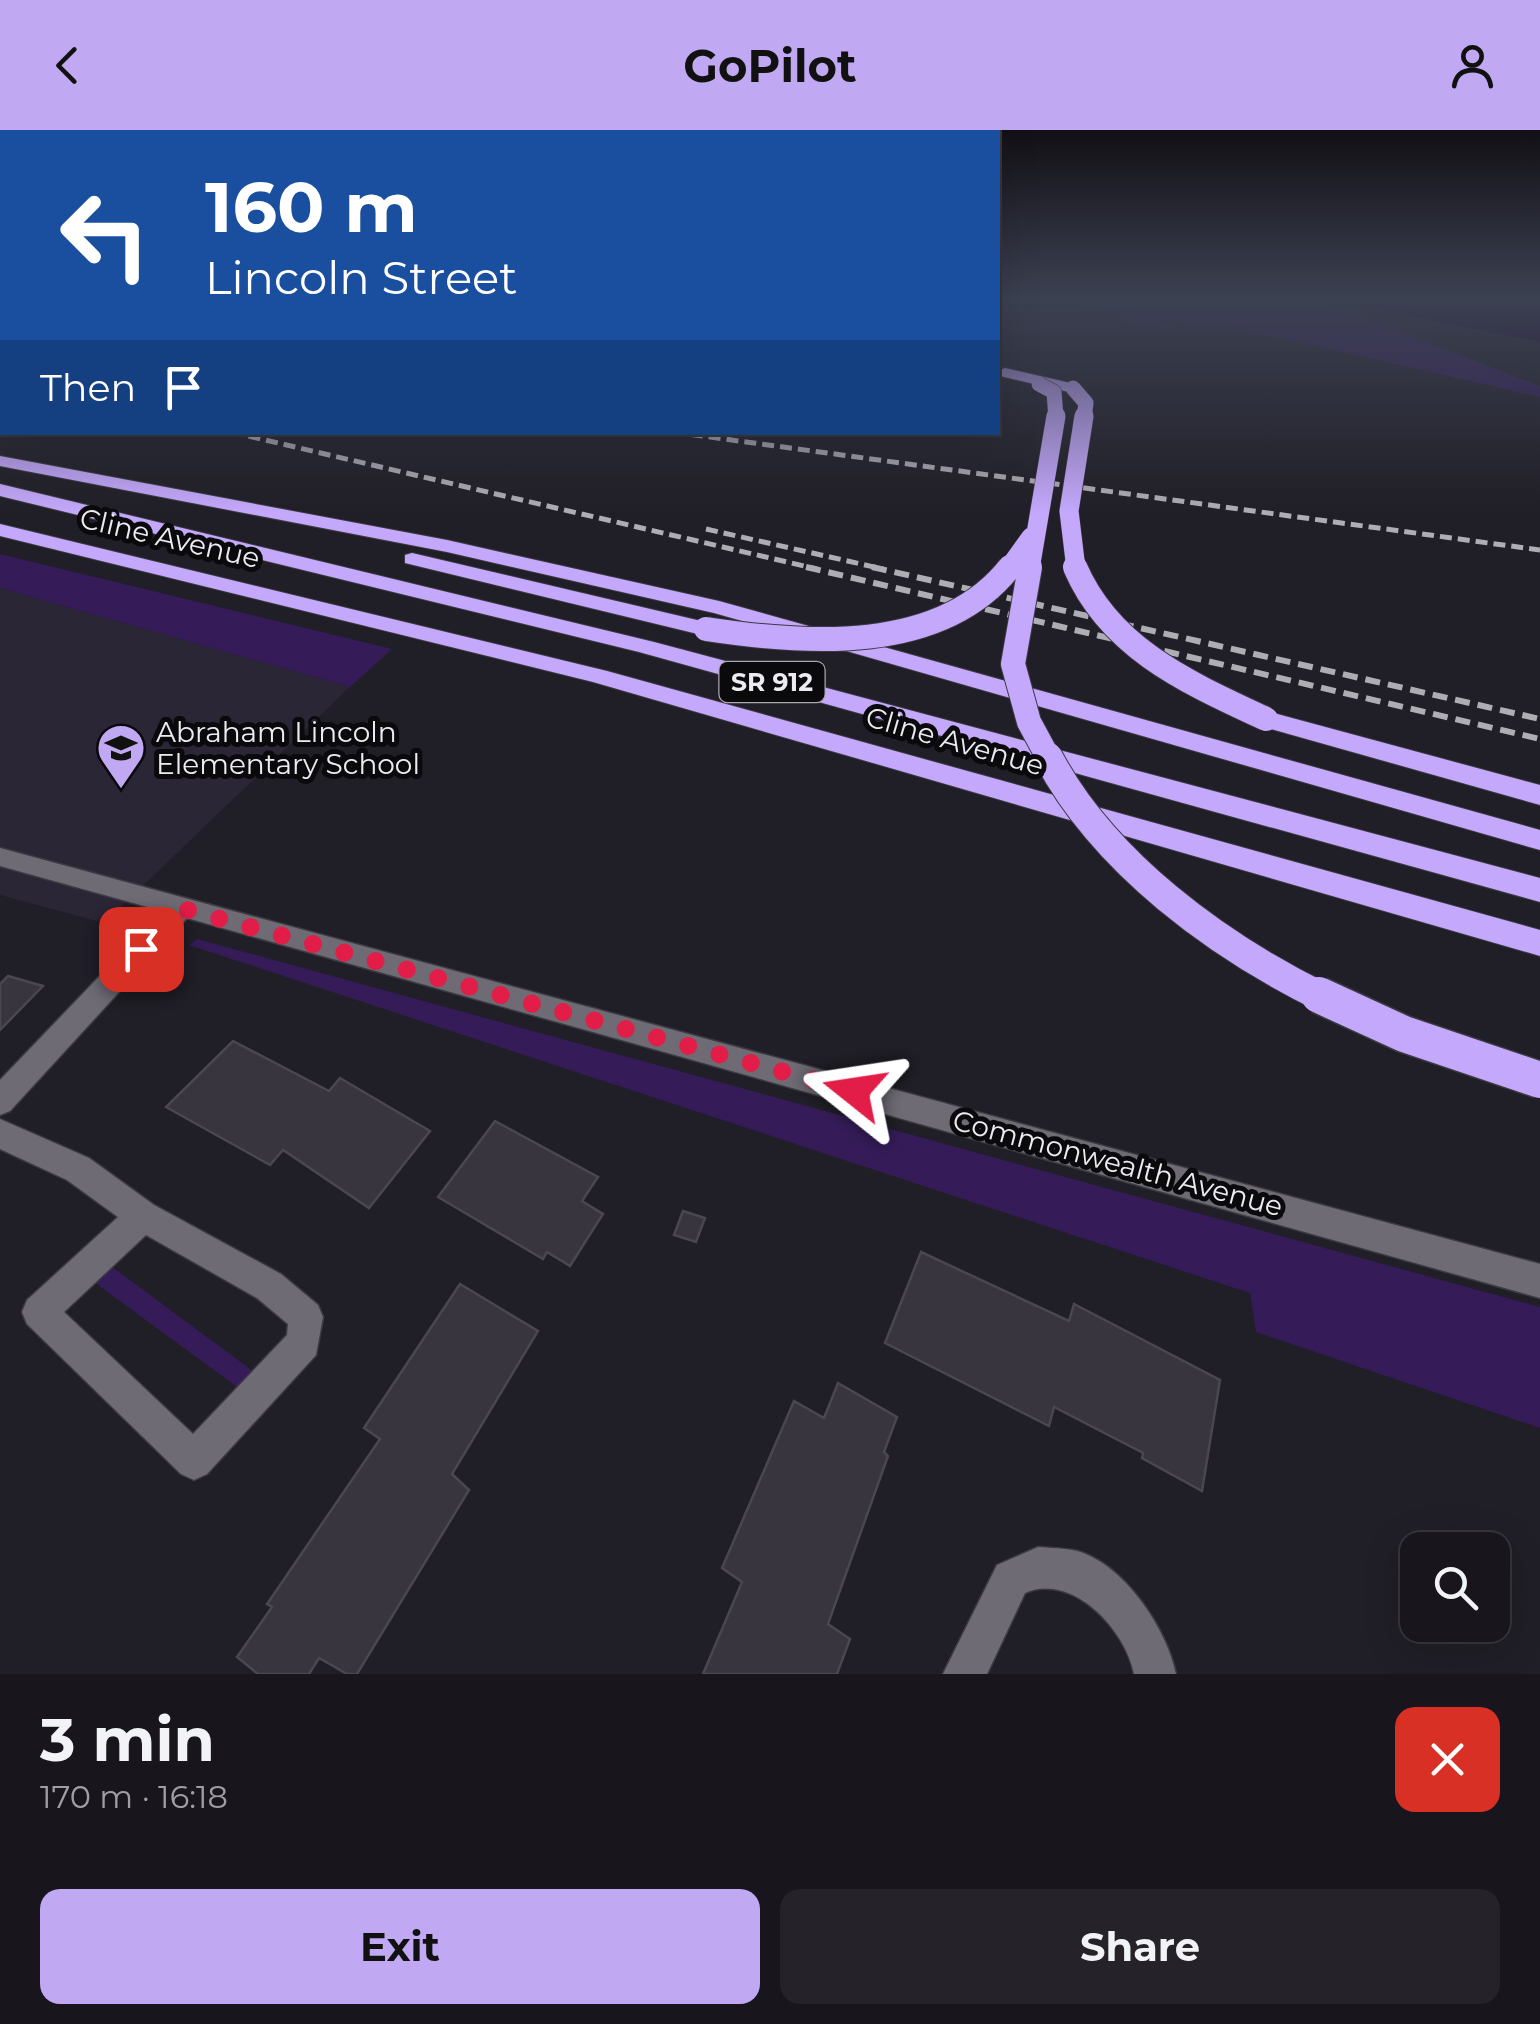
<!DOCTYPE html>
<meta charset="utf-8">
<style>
:root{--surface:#18161c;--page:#252329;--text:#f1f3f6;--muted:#9f9fa3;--line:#36353b;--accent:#c0a8f3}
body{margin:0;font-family:Montserrat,sans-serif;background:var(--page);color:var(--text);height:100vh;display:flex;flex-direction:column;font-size:38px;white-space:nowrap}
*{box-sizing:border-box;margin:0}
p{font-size:32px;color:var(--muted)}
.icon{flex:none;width:55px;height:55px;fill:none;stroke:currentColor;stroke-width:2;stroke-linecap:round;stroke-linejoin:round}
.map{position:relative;height:1544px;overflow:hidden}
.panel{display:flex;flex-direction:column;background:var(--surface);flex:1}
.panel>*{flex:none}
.guide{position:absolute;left:0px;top:0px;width:1000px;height:305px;box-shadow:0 10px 40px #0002,0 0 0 2px var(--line);background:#1a4fa0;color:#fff;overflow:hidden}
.fabs{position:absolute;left:1400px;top:1402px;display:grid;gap:20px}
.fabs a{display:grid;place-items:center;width:110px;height:110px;border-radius:20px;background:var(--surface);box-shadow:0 10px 40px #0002,0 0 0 2px var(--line);font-size:50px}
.pin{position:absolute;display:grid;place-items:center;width:85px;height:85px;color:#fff;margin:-42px;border-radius:20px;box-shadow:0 5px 15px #0006}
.me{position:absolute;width:110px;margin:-55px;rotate:285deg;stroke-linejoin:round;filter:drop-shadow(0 0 8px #0008)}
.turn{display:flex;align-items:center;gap:35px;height:210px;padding:0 40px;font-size:45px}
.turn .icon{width:130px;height:130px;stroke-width:2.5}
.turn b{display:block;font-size:70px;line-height:85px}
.then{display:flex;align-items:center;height:95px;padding:0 40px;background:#0003;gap:20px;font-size:38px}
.round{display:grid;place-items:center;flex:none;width:105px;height:105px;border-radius:20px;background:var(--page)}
.summary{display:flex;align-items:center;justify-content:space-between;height:170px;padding:0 40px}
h1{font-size:60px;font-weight:700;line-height:75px}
.button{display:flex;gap:20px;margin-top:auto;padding:20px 40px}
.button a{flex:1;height:115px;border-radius:20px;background:var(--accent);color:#111;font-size:40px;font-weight:700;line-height:115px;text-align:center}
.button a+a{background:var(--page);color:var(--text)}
header{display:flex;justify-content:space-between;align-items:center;height:130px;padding:0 40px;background:var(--accent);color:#111;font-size:45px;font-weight:700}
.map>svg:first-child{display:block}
.built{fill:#2b2635}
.green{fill:#351c59}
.water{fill:#14002d}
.building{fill:#38353e;stroke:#4a4751;stroke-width:2.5}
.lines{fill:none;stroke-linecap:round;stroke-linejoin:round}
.street-casing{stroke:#3c3a41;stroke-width:3}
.highway-casing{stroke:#3c3a41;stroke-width:2}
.street{fill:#6e6b75;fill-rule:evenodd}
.highway{fill:#c4a8fc;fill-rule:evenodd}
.rail-far1{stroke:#afadb4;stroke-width:5;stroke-dasharray:12 6;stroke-linecap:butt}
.rail{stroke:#afadb4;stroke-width:6;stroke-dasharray:15 8;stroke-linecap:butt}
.highway-bridge-far4-casing{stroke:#3c3a41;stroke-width:16;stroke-linecap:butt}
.highway-bridge-far3-casing{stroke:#3c3a41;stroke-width:20;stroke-linecap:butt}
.highway-bridge-far2-casing{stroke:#3c3a41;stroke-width:26;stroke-linecap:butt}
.highway-bridge-far1-casing{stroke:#3c3a41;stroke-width:31;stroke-linecap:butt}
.highway-bridge-casing{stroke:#3c3a41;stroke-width:39;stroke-linecap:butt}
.highway-bridge-far4{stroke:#c4a8fc;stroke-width:15}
.highway-bridge-far3{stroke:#c4a8fc;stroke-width:19}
.highway-bridge-far2{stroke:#c4a8fc;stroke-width:24}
.highway-bridge-far1{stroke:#c4a8fc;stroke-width:29}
.highway-bridge{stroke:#c4a8fc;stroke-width:36}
.route{stroke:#e11d48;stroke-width:18;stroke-dasharray:0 32.4}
.labels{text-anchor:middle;stroke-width:10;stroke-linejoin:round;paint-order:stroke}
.shield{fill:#0a090c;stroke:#a9a7ac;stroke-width:2.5}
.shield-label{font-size:25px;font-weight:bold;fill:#edebf1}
.street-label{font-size:28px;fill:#edebf1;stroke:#0a090c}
.poi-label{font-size:28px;fill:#edebf1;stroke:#0a090c;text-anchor:start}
</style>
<header><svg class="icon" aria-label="back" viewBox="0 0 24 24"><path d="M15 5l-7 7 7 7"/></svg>GoPilot<svg class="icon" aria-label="person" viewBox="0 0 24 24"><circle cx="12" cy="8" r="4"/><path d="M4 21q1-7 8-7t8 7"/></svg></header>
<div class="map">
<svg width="1540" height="1544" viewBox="0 0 1540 1544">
<rect width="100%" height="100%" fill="#201e26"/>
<path class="built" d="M0,458L350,557L104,793L0,765Z"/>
<path class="green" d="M1047,167H1310L1540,256V267L1277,207L1163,188L1157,196L1124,191L1128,184Z
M0,424L392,519L350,557L0,458Z
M197,809L1540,1177V1298L1256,1202L1250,1163L189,815Z
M111,1136L246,1236L256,1245L246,1258L237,1257L94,1152Z"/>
<path class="water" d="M1314,167H1540V212Z"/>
<path class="building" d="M8,846L43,856L0,900V854Z
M233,911L329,961L340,948L430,1001L369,1078L283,1020L270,1035L166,977Z
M495,991L598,1047L582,1071L603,1084L570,1136L547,1122L543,1129L438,1067Z
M683,1081L705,1088L696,1112L674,1105Z
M921,1122L1069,1191L1074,1174L1220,1250L1202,1361L1142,1328L1143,1323L1054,1277L1049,1296L885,1213Z
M460,1154L538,1201L452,1344L469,1360L357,1544H347L319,1528L309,1544H258L237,1527L272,1477L267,1474L380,1309L364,1298Z
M838,1253L897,1287L884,1322L888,1326L828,1494L850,1509L837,1544H703L742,1452L722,1438L794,1271L824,1288Z"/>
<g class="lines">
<g class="street-casing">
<path id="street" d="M0,718L1540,1134V1168L187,788L10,981L0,985V950L162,781L0,736Z
M0,989L89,1028L154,1075L281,1144L318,1175L323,1187L316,1225L207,1344L194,1350L181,1344L27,1194L22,1182L27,1170L118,1087L67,1050L0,1019ZM146,1105L257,1168L288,1194L287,1205L193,1304L64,1182Z
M1038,1417C1051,1418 1065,1418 1077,1421C1124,1434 1167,1499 1176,1544H1134C1126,1500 1072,1442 1025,1463L987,1544H943L997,1435Z"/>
</g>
<g class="highway-casing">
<path id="highway" d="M1005,238L1079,255L1081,258L1073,263L1000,246V240Z
M0,326L447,410L719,471L1540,700V720L714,483L447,422L0,336Z
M0,354L654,512L1540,748V772L639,522L0,366Z
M0,394L607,541L1540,800V826L593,552L0,406Z
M412,423L714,494L717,499L706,506L405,433V425Z
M1266,581L1540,655V675L1257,595L1254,589L1257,583Z"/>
</g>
<use href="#street" class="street"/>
<use href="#highway" class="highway"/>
<path class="rail-far1" d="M231,302L817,439
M673,302L1540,420
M706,399L883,439"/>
<path class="rail" d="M806,437L1540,609
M872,437L1540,589"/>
<g class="highway-bridge-far4-casing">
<path id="highway-bridge-far4" d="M1039,254L1054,262L1056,288
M1073,258L1086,273L1084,288"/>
</g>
<g class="highway-bridge-far3-casing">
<path id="highway-bridge-far3" d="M1008,439L1031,407
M1030,439L1056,286
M1076,439L1069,381L1084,286"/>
</g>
<g class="highway-bridge-far2-casing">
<path id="highway-bridge-far2" d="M1030,437L1013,534L1029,592L1049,629
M1075,437C1110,519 1189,553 1266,589
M706,499C804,514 941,525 1010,437"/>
</g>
<g class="highway-bridge-far1-casing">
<path id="highway-bridge-far1" d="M1048,627C1104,733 1218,816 1324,868"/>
</g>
<g class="highway-bridge-casing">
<path id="highway-bridge" d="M1319,865L1404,904L1540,950"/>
</g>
<use href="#highway-bridge-far4" class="highway-bridge-far4"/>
<use href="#highway-bridge-far3" class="highway-bridge-far3"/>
<use href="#highway-bridge-far2" class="highway-bridge-far2"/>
<use href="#highway-bridge-far1" class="highway-bridge-far1"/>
<use href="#highway-bridge" class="highway-bridge"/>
</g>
<linearGradient id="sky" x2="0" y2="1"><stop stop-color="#121015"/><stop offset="0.44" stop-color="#3c4152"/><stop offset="1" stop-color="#3c4152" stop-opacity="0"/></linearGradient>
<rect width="1540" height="383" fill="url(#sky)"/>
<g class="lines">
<path class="route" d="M141,819L180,778L854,961"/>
</g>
<defs>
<g id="school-pin" transform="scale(2.5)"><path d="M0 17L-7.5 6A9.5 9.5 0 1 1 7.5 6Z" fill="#c0a8f3" stroke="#0a090c"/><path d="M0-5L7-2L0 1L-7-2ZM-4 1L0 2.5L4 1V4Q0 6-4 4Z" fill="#111"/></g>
</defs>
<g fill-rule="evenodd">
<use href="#school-pin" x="121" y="618"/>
</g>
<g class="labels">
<rect class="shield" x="719.5" y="532" width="105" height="40" rx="8"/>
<g class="shield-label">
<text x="772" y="561">SR 912</text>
</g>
<g class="street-label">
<text transform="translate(170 408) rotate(13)" y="10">Cline Avenue</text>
<text transform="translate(955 611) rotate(16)" y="10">Cline Avenue</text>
<text transform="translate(1118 1033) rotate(15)" y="10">Commonwealth Avenue</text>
</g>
<g class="poi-label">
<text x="156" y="612">Abraham Lincoln<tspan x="156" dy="32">Elementary School</tspan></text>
</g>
</g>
</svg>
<div class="fabs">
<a><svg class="icon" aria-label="search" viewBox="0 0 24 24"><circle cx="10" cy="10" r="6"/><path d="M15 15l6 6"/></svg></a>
</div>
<div class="pin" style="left:141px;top:819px;background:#d93025"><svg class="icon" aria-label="arrive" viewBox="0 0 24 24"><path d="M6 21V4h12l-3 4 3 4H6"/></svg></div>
<svg class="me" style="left:854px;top:961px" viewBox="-20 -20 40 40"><path d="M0-17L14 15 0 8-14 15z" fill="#e11d48" stroke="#fff" stroke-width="4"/></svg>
<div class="guide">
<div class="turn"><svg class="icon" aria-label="left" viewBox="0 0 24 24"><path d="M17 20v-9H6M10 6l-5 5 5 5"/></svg><div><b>160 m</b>Lincoln Street</div></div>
<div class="then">Then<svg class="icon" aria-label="arrive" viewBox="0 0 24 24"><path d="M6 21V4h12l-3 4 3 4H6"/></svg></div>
</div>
</div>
<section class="panel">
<div class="summary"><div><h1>3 min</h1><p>170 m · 16:18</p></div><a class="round" style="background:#d93025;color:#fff"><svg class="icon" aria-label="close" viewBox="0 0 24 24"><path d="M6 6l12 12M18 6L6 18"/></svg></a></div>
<div class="button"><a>Exit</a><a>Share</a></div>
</section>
